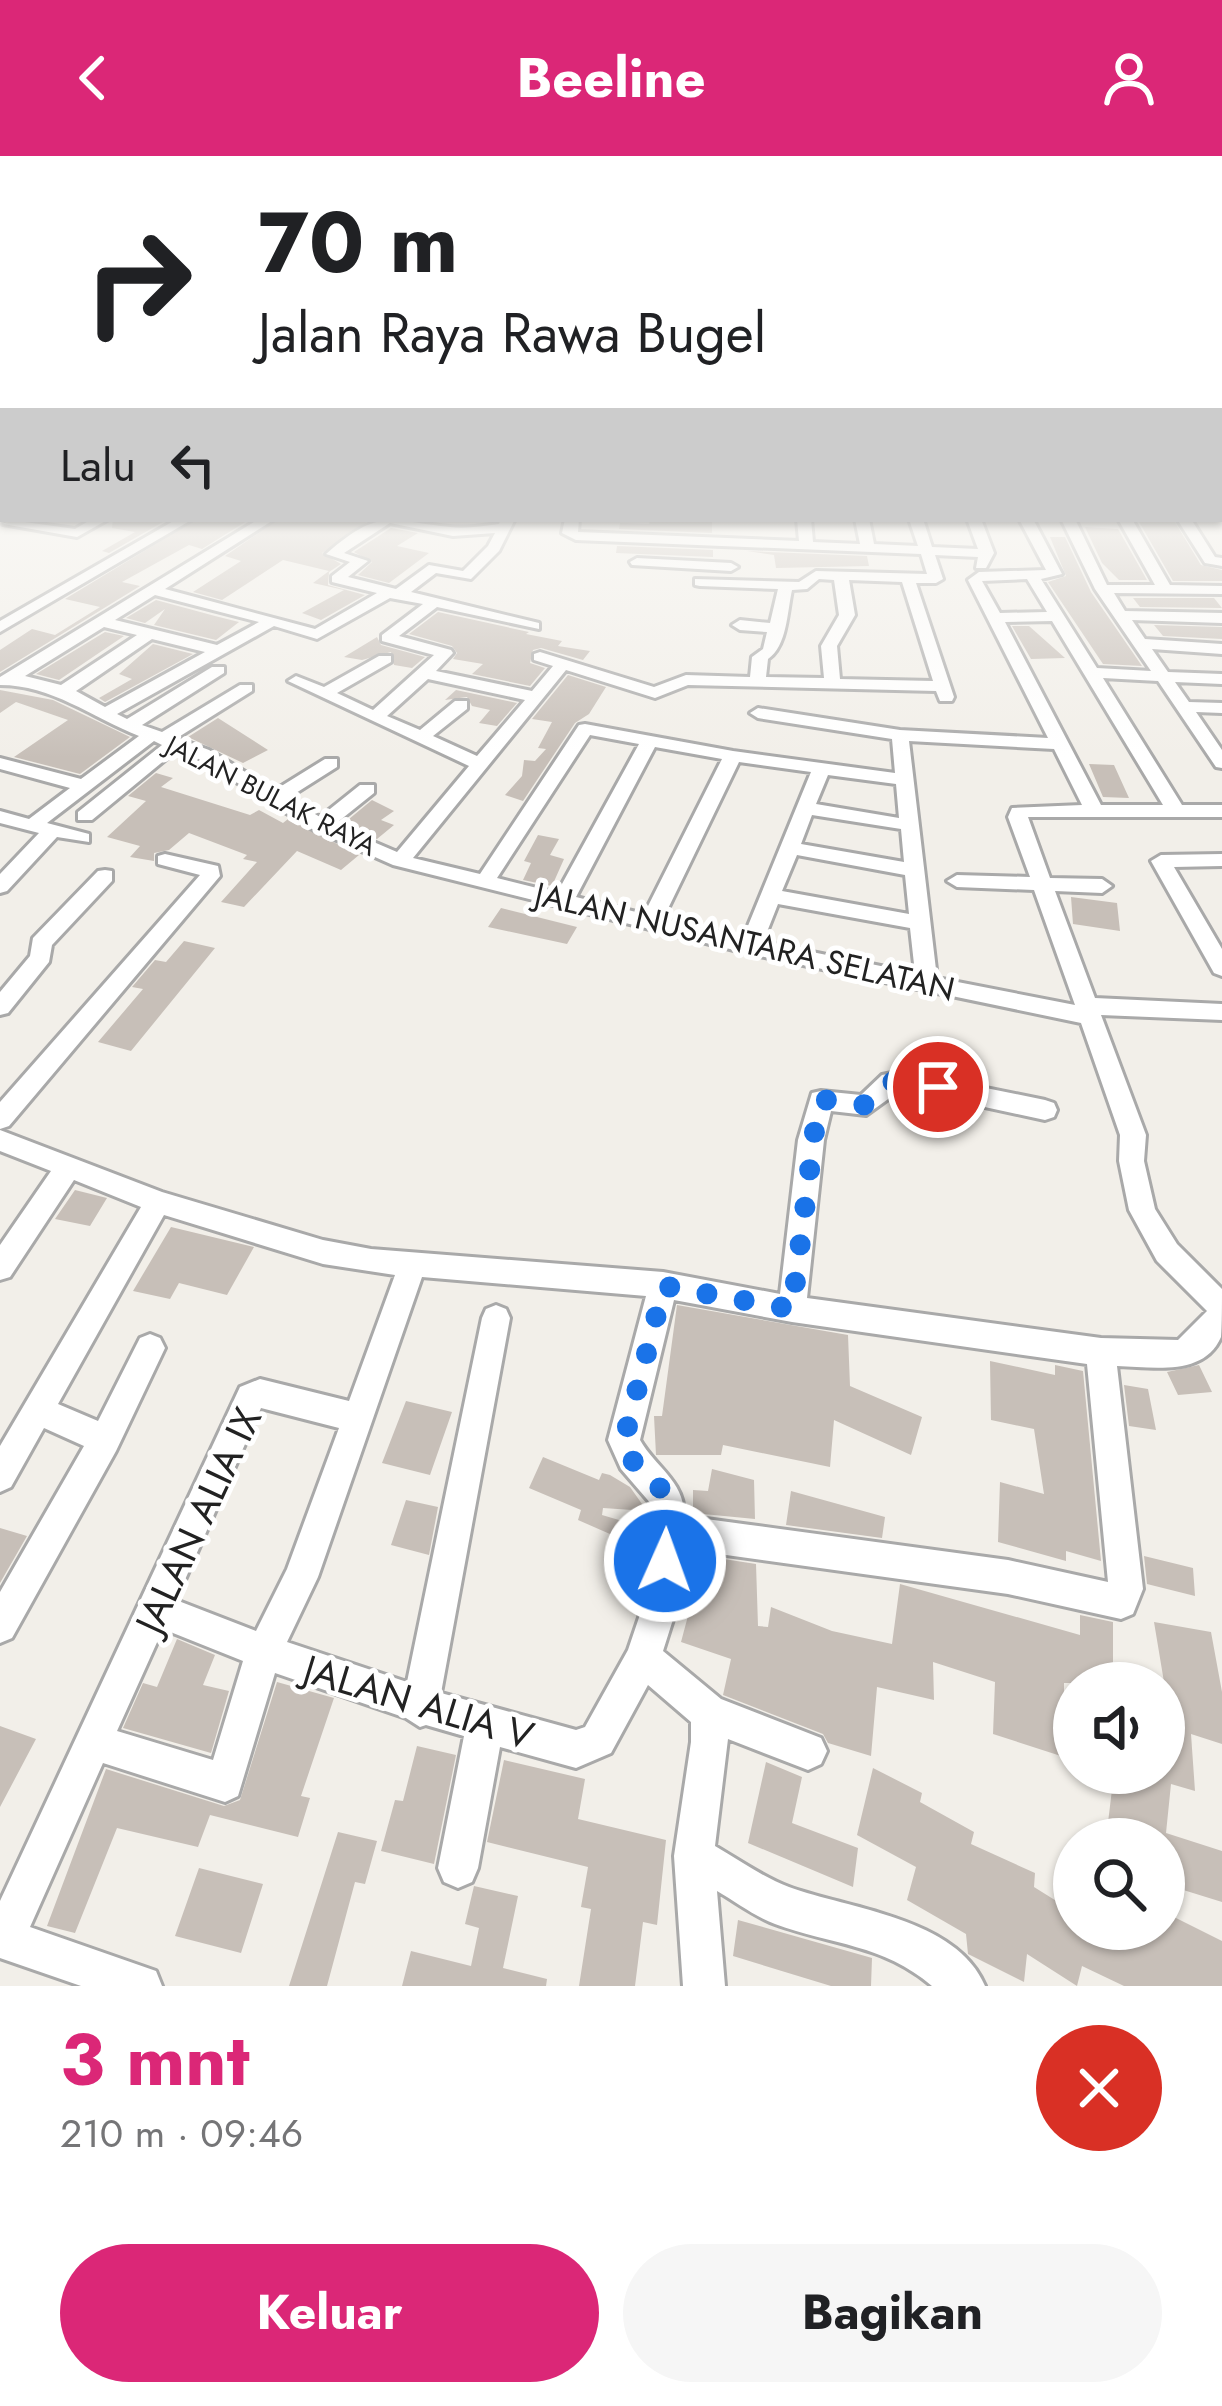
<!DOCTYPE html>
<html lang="id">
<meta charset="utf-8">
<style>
:root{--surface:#fff;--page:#f6f6f6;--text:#202124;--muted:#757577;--accent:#db2777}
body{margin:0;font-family:Jost,sans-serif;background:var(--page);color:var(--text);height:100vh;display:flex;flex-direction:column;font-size:45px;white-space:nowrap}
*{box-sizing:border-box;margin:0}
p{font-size:39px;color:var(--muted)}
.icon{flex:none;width:66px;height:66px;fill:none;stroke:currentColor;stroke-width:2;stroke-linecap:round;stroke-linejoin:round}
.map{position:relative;height:1830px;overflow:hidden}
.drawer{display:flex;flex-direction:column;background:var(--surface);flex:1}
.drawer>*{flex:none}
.guide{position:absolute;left:0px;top:0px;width:1224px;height:366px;box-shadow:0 3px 9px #0004;background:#fff;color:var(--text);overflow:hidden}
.tools{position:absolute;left:1053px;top:1506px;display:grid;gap:24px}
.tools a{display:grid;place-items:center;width:132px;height:132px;border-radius:50%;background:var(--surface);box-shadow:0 3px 9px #0004;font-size:60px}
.pin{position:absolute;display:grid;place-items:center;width:102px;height:102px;color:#fff;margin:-51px;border:6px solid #fff;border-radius:50%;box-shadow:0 3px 12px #0007}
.me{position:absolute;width:132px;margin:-66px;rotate:2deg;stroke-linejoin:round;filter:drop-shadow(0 0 9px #0008)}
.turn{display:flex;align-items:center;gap:42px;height:252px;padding:0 60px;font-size:54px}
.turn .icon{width:156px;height:156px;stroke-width:2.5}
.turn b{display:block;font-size:84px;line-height:102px}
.then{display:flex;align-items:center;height:114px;padding:0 60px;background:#0003;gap:24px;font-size:45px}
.round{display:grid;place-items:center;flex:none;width:126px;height:126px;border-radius:63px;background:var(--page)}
.overview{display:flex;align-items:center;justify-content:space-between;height:204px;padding:0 60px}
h1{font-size:72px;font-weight:700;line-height:90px;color:var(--accent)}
.button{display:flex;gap:24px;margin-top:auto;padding:24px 60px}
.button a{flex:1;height:138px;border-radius:72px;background:var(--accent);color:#fff;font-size:48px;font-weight:700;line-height:138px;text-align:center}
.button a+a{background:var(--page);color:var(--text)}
header{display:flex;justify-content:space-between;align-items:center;height:156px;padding:0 60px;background:var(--accent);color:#fff;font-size:54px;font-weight:700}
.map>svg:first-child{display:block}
.building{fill:#c7bfb8}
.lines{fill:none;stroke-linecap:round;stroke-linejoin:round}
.minor-casing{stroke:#a9a9a9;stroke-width:6}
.minor{fill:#fff;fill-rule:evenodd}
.route{stroke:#1a73e8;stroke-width:21;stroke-dasharray:0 37.8}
.labels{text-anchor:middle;stroke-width:10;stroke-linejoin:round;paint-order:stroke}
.far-street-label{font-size:27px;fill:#222;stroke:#fff}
.street-label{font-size:33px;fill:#222;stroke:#fff}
.near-street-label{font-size:39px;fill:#222;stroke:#fff}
</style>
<header><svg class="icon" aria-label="back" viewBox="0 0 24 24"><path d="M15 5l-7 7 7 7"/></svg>Beeline<svg class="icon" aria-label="person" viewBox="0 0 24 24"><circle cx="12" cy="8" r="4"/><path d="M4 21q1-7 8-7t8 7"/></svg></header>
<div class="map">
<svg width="1222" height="1830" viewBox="0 0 1222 1830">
<rect width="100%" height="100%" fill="#f2efe9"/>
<path class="building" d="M113,363H168L109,397L102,395L135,376L112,372Z
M197,363H250L202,393L189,389L122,426L140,430L0,516V494L32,473L55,479L100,451L65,443Z
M279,363H371L322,397L341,408L329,416L328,429L365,439L321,464L302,457L344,434L313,427L329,415L283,404L222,444L193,436L241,405L225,400Z
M650,363H712V377L619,373L620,367L649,368Z
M1173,363L1201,409L1222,414V425H1173L1138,364Z
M1085,371L1118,373L1147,424H1119L1102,407Z
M391,372L418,377L397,390L429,397L389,427L358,419L372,406L354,396Z
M1050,381H1065L1091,436L1142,510L1103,508L1048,426L1066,420Z
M617,390L713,394V401L616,397Z
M747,395L867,400L869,410L776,412L774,399Z
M1133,442H1214L1222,452L1140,451Z
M156,444L215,460L239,466L216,484L154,469L165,453L145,467L126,462Z
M438,456L529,476L526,478L562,485L558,490L590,495L583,504L541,492L533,494L530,507L545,512L530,530L472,518L483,508L453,503L457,497L452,490L409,478Z
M1154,469L1222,471V483L1163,480Z
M1012,470H1029L1065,502L1031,503Z
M105,476L124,480L59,524L36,518Z
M377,481L381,489L425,501L412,512L394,509L391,496L362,504L344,501Z
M153,488L193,498L105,546L99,542L132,523L119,518Z
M568,519L606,531L589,558L575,567L523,645L505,639L522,620L524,604L535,605L546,593L538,592L552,566L532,563Z
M0,534L53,544L130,581L80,618L14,601L68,564L16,546L0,557Z
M456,534L517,547L497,570L479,567L490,554L472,550L467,541L445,544Z
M218,562L268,594L243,607L188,581Z
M1089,608L1114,609L1129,642L1103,641Z
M156,617L173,622L161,631L250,659L259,654L283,667L288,663L359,699L341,714L297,695L244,751L221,746L257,706L243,703L247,699L189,677L169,694L154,697V705L130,701L140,690L107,681L146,645L128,640Z
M372,644L394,655L381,664L394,669L377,683L343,668Z
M538,679L559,683L550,699L564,703L552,730L523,724L531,707L524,705Z
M1071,741L1117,747L1120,775L1073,768Z
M501,752L577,771L567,788L488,771Z
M184,785L215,792L131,895L98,886L143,833L132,831L155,804L166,806Z
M75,1034L107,1042L90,1070L55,1063Z
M171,1071L254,1091L227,1139L179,1127L170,1143L133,1135Z
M677,1149L848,1179L850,1230L922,1261L911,1299L834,1264L830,1311L723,1289L721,1299H656L654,1260H662Z
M990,1205L1055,1219V1209L1083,1215L1101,1405L1066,1395V1405L998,1386L1000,1326L1044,1338L1034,1273L991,1264Z
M1199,1209L1212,1236L1178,1239L1167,1216Z
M1124,1229L1148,1233L1156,1274L1129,1270Z
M406,1245L452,1256L430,1319L382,1307Z
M543,1301L599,1324L602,1317L610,1319L630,1331L647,1355L603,1352L602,1359L646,1372L635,1389L578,1364L581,1354L529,1332Z
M712,1313L754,1324L755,1363L693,1357V1334L708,1335Z
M791,1335L885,1361L882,1382L786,1369Z
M406,1344L438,1351L429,1399L391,1389Z
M0,1372L27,1380L0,1427Z
M704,1400L756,1408L758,1470L768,1471L771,1451L832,1475L892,1488L900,1428L1080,1479V1459L1113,1466V1507L1120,1509L1122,1527H1064V1601L993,1578L995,1526L933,1506L934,1544L877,1531L871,1600L828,1587L823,1578L723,1539L731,1503L681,1486Z
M1144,1400L1193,1412L1195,1440L1147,1428Z
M1154,1466L1211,1476L1222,1536V1588L1191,1578L1195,1635L1171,1628L1166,1677L1222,1695V1746L1164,1728V1683H1106L1114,1617H1164V1526Z
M177,1483L215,1499L203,1529L229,1535L211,1597L123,1572L143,1527L157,1531Z
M277,1526L334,1542L301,1640L310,1642L298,1681L210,1659L198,1691L117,1672L75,1777L47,1770L106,1613L224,1650L240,1644Z
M0,1570L36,1583L0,1651Z
M417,1590L456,1599L434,1708L381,1695L395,1644L403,1645Z
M504,1604L585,1623L578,1663L666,1684L657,1769L643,1766L635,1830H579L591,1753L581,1751L588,1711L487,1686Z
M766,1606L802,1621L792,1667L858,1692L853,1731L748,1687Z
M873,1612L922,1637L920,1646L974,1676L971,1688L1035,1717L1034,1731L1074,1756V1773H1164V1756L1222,1785V1830H1124L1082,1810L1077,1830L1027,1798L1024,1826L968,1798L966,1778L907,1744L916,1711L857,1679Z
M338,1676L377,1685L365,1728L355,1726L327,1830H289Z
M199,1712L263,1728L241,1797L175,1780Z
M474,1730L518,1740L503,1812L547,1823L546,1830H402L411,1795L471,1810L479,1772L465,1768Z
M738,1764L872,1802L871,1830H831L733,1800Z"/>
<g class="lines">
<g class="minor-casing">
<path id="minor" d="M92,363H109L77,381L3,368L10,364L75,373Z
M177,363H193L0,476V465Z
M259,363H275L165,433L315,473L377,437L332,426V420L350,406L326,398C380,351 388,365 450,371C466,373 483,370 499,368L501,363H515L499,395L471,423L436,417L411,436L539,467V473L437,451L399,480L451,494L453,497L436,515L532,535L553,510L534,504V498L540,496L654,531L686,519L750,521L752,501L763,493L767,476L740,474L732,469L740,464L770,467L778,433L700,430L695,429V423L799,426L816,415L927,418L921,398L576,384L562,377L565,363H579L578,376L799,385L797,363H811L813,386L860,388L855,363H869L874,388L918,390L909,363H923L932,391L978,393L967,363H981L994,397L986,412H976L978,401L935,399L943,423L936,427H916L954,541L952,545H940L936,535L688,529L655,542L566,514L413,702L480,718L579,569L585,568L733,595L895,617L892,583L758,562L750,557L758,552L900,574L1048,582L968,424L979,416L1046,414L1019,363H1033L1062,418L1041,423L1097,512L1151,515L1095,433L1061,363H1075L1107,429H1155L1118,363H1132L1170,429L1222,430V438L1114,437L1125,455L1222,457V467L1132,464L1145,483L1222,488V498L1152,493L1168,516L1222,518V528L1175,526L1189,546L1222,547V557L1196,556L1222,594V612L1216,611L1158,525L1103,522L1182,649H1222V661H1028L1050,722L1102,723L1112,730L1102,737L1055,735L1095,842L1222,848V864L1101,859L1146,979L1144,1005L1155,1053L1177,1088L1222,1133C1222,1146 1222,1169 1221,1181C1204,1221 1152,1211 1117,1210L1143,1433L1133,1458L1121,1463L1008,1438L683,1393L682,1435L663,1495L721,1543L821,1582L827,1595L821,1608L808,1614L728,1583L715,1690C739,1704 764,1722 789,1731C849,1753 957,1762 985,1830H932C883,1788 832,1789 775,1768C754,1760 736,1746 717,1735L725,1830H683L674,1700L691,1586V1566L648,1529L611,1597L576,1612L500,1591L478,1712L472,1726L458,1732L444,1726L438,1712L464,1580L426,1569L420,1571L406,1562L275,1517L238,1640L225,1646L103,1607L30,1771L156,1815L162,1830H81L0,1802V1745L240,1231L260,1223L349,1245L395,1119L323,1108L164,1059L58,1248L98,1265L140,1182L150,1178L160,1182L165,1192L116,1295L12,1482L0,1487V1436L84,1290L44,1272L11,1331L0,1336V1290L141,1051L74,1024L10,1121L0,1124V1089L51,1015L0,995V974L162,1036L323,1084L371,1093L663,1116L780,1138L798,984L812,937L821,935L861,939L882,919L902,915L1045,944L1054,947L1057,954L1054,961L1045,964L902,933L866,959L831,955L824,984L807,1142L1101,1182L1178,1184L1207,1155L1157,1105L1129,1054L1119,1005L1120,979L1081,867L750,798L393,709L314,674L197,602L177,594L92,664H78V656L162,589L154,585L47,667L89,678V686L57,681L7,735L0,737V718L39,677L0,667V655L29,663L70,632L0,613V602L81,623L139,580C91,561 52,529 0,529V521ZM390,367L453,380L495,377L488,390L463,415L429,409L396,433L348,421L368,405L344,397ZM819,423L834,424L839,459L821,490L824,522L766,521L768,503C787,490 787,457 792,434L807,433ZM1027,423L1047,456L1000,457L982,425ZM849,424L902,426L933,525L840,523L837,490L855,459ZM155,439L259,466L217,489L115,464ZM390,442L423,448L382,479V485L434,499L373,554L337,537L391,506V500H379L324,531L296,520L288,525L469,610L397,696L334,669L374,637V629H360L320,661L288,642L337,611V603H325L275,634L209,594L177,582L252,535V529H240L162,576L142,569L224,517V511H212L127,563L117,558L274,470L317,483ZM1052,465L1163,649H1101L1005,466ZM104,471L137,479L61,529L25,520ZM152,483L205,496L105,551L76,535ZM428,523L525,544L477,600L433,580L467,553V545H455L420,574L387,560ZM590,579L639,588L557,737L497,722ZM909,585L1054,593L1082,649L1012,652L1008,661L1030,721L957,719L947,725L957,731L1034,734L1075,849L937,822ZM655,591L722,603L644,758L576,741ZM739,606L811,616L743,782L663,763ZM828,619L896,628L899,662L816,648ZM812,659L901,673L904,706L801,688ZM797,699L905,719L909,758L782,735ZM778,748L910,772L915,817L763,786ZM422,1121L646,1140L608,1284L621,1313L652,1349L648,1435L628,1494L585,1571L576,1574L441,1537L510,1162L506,1153L496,1149L486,1153L482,1162L407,1526L287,1486L318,1421ZM674,1144L792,1166L1087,1208L1108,1426L1008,1404L684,1360C685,1325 655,1311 640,1284ZM261,1252L339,1272L287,1413L256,1475L176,1444ZM163,1473L243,1505L213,1604L117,1575Z
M1177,363H1191L1215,401L1222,402V410L1205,407Z
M637,402L731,407L738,411L731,415L632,409L630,406Z
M165,698L218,710L220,720L9,970L0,973V946L200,719L158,708V700Z
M1222,698V710L1174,711L1222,793V820L1214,817L1151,705L1161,699Z
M105,714L112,715V725L52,789L49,806L8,857L0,859V836L30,800L33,782L98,715Z"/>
</g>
<use href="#minor" class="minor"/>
</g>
<linearGradient id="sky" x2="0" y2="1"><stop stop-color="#8fc0e4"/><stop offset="0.57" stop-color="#f9f8f5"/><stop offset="1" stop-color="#f9f8f5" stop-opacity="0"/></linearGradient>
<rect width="1222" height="602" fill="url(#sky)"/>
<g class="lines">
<path class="route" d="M665,1405L666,1338L627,1299L624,1284L664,1130L792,1153L818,948L826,944L866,949L895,924L938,931"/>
</g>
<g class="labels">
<g class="far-street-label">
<text transform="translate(271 640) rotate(27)" y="9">JALAN BULAK RAYA</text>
</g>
<g class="street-label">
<text transform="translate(745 785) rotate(13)" y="12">JALAN NUSANTARA SELATAN</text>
</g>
<g class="near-street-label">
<text transform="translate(198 1364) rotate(-65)" y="14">JALAN ALIA IX</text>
<text transform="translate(419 1546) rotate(17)" y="14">JALAN ALIA V</text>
</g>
</g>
</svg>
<div class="tools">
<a><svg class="icon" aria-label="sound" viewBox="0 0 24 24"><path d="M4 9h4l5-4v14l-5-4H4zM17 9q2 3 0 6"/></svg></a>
<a><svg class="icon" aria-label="search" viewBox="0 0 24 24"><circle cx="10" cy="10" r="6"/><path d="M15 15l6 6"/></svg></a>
</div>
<div class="pin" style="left:938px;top:931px;background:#d93025"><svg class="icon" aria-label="arrive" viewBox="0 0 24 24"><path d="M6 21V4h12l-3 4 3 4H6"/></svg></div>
<svg class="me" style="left:665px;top:1405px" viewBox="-20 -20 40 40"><circle r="17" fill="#1a73e8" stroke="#fff" stroke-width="3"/><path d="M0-11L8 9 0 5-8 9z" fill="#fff"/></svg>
<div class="guide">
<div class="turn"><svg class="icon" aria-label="right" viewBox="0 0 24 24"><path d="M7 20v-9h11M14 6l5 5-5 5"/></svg><div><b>70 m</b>Jalan Raya Rawa Bugel</div></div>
<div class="then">Lalu<svg class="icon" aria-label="left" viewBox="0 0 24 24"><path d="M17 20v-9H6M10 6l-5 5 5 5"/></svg></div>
</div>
</div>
<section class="drawer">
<div class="overview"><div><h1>3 mnt</h1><p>210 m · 09:46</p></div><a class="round" style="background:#d93025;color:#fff"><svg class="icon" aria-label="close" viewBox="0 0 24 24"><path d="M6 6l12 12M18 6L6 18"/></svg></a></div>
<div class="button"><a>Keluar</a><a>Bagikan</a></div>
</section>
